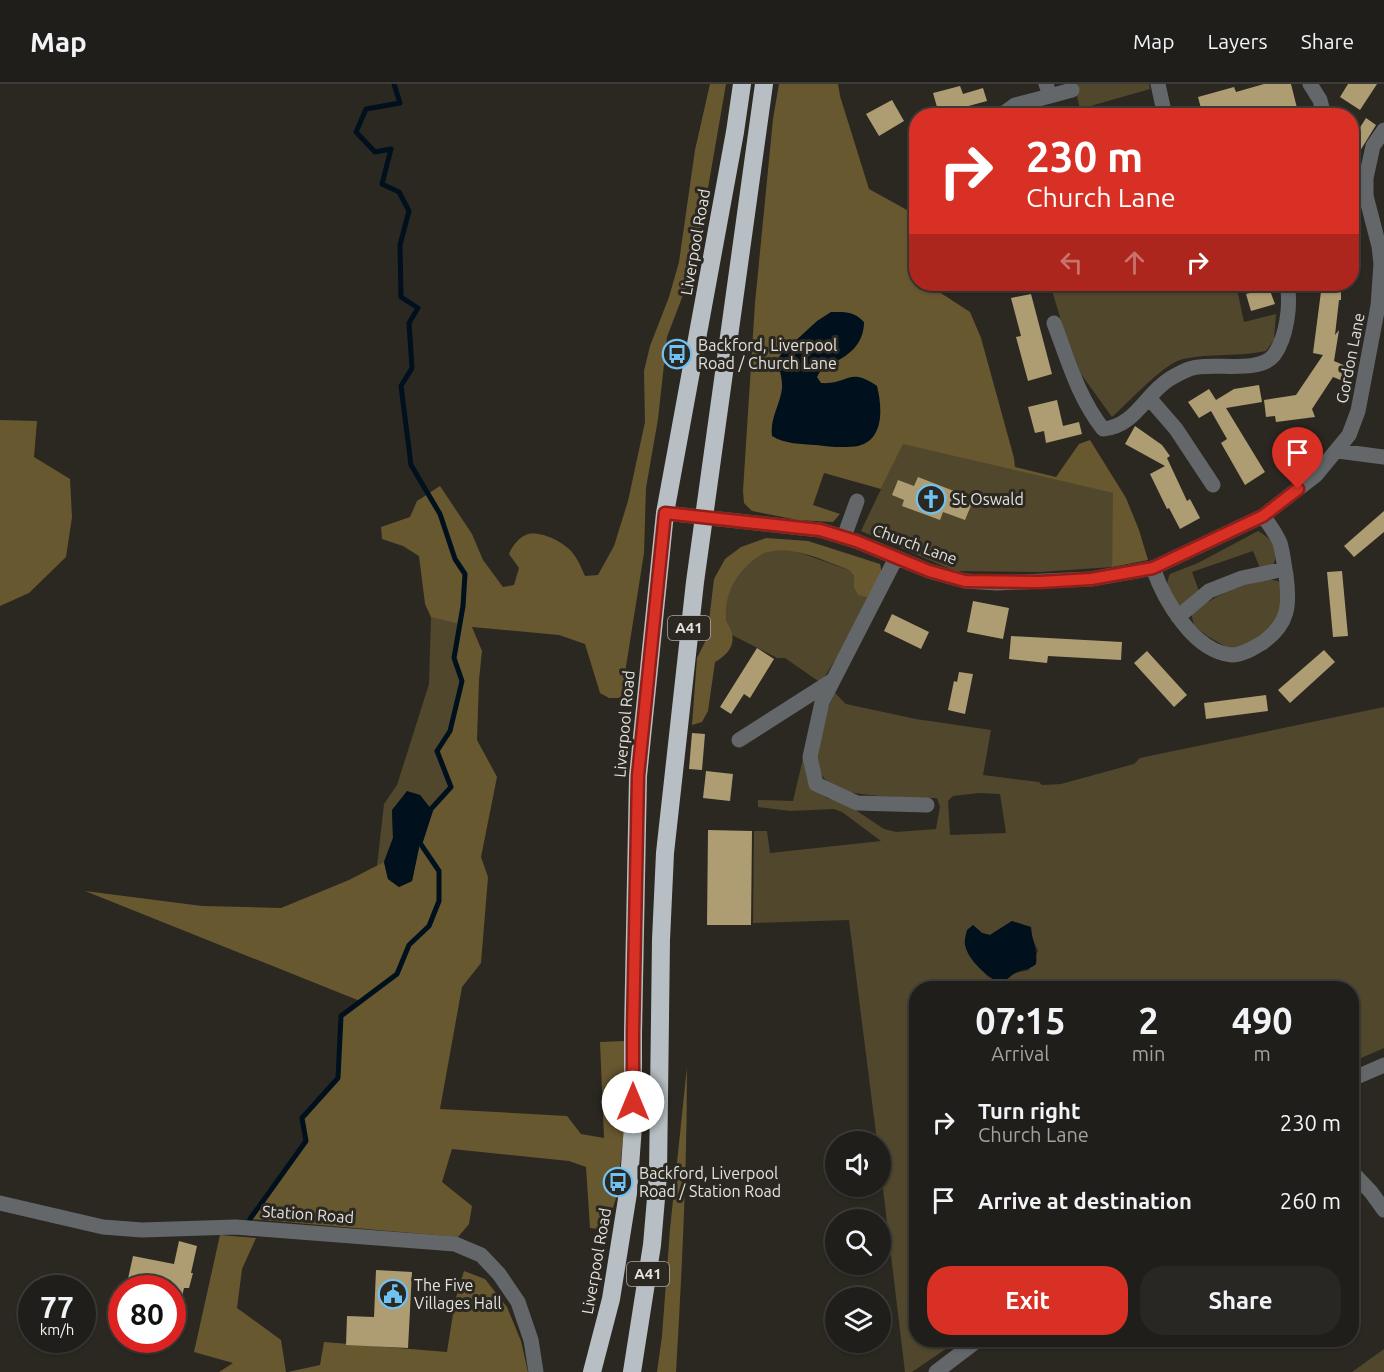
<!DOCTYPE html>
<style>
:root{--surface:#201e1a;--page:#282723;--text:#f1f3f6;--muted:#a2a2a2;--line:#3d3c39;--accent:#d93025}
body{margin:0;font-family:Ubuntu,sans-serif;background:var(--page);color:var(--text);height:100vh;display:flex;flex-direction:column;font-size:22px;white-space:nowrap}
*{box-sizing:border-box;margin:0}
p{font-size:20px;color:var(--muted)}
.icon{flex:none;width:33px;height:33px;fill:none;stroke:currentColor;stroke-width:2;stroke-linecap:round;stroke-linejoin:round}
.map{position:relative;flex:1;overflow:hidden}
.drawer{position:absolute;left:909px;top:897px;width:450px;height:366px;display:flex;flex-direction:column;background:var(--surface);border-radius:24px;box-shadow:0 2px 4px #0004,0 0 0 2px var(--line)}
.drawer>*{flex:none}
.top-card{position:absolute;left:909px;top:24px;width:450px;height:183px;border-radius:24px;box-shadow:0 2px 4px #0004,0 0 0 2px var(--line);background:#d93025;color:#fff;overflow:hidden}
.controls{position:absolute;left:825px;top:1047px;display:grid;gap:12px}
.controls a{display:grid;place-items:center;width:66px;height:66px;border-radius:50%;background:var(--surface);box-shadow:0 2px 4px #0004,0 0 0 2px var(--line);font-size:30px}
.speed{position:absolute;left:18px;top:1191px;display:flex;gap:12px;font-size:30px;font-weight:700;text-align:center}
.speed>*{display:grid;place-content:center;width:78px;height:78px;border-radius:50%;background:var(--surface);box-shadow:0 2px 4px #0004,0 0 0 2px var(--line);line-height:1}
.speed small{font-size:15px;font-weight:400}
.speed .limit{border:9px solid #d22;background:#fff;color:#111}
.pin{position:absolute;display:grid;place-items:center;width:51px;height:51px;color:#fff;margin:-62px -26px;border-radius:50% 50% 50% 0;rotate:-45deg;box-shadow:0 0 6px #0007}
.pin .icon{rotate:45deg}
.me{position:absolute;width:66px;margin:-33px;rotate:0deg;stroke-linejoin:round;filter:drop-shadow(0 0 4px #0008)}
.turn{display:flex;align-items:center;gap:21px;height:126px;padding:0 18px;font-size:27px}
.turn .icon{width:78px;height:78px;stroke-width:2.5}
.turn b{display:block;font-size:42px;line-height:51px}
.lanes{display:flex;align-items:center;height:57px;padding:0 18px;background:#0003;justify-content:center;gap:30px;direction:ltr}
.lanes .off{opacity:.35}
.eta{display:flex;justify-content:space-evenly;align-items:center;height:102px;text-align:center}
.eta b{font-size:36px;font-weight:700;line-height:42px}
.button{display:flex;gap:12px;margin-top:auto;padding:12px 18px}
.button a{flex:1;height:69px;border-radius:24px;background:var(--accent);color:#fff;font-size:24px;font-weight:700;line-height:69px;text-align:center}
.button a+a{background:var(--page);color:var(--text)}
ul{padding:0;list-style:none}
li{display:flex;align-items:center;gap:18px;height:78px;padding:0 18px}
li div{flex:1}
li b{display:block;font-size:22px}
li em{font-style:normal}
header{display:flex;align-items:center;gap:36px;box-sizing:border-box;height:84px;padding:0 30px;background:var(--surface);border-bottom:2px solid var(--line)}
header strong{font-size:28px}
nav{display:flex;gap:33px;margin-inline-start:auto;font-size:21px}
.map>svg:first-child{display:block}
.green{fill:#51472c;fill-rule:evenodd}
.forest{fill:#685830}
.water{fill:#00101d}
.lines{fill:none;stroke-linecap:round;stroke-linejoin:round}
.stream{stroke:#00101d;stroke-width:5}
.building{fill:#ae9d72}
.minor{stroke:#64676a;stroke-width:15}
.highway{stroke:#b7bfc4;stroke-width:18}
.route-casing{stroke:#8d1f18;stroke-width:15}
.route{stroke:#d93025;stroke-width:10}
.labels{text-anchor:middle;stroke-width:6;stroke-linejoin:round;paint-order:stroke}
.shield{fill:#2b2822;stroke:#acaaa6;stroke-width:1.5}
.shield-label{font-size:15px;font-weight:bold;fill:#e4e2de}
.street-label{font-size:16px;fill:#e4e2de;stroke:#2b2822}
.poi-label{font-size:16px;fill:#e4e2de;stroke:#2b2822;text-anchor:start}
</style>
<header>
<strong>Map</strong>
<nav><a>Map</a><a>Layers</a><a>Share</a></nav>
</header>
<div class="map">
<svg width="1384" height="1288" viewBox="0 0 1384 1288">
<rect width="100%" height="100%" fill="#2b2822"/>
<path class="green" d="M1074,0H1149L1150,5L1080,25Z
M1050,200H1191L1193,207L1223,200H1236L1244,238L1276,230L1274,256L1266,267C1239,273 1210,269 1183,275C1164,279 1128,319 1112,333L1081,290L1063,243Z
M903,359L1114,409L1112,483L1039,488L955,487L861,447Z
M1258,447C1271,454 1281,466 1273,481L1260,484L1253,467L1192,488L1200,510L1185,521L1176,522C1170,512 1164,502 1170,490L1198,479Z
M795,467L849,486L854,492V503L873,507L858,538L821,599L785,574H777L732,551C730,545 727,539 726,533C723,507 743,477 767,468C774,465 787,467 795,467Z
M1264,494L1278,497L1283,503V520L1273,544L1239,565L1228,564L1207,552L1194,541L1191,529C1213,512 1238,503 1264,494Z
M431,533H461L454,574L462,597L450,647L437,667L451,703L431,725L420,711L392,726L393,754L384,778L377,782L384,720L397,701L429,600Z
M835,609L846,620L916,635L991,646L983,691L1039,698L1042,701L1061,700L1134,680L1140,674L1384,623V964L1352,978V904H916V1256H959L912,1288H905L881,1088L880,1058L877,1057L849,836L753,839L754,747H767L770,769L881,757L842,728L834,725L790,727L758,723V716L793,717L808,653L816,707L827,714L845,719L884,745L896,748L936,745L940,723L937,714C914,714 855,713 836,704C823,697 816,684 815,670C814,653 828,624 835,609ZM979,709L1000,710L1006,749L950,751L948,717L953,712ZM1012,837L1032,853L1038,867L1029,886L1016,889L998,898L987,892L973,877V841L982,849L990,851Z
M1384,1265V1288H1352Z"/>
<path class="forest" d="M710,0H726L699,156L691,190L667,253L658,335L646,404L644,469L621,614H609L600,609L585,560L559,551L472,543L482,567L479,596L477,656L497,693L481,773L488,793L481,879L462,903L440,1025L567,1032L581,1050L604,1054L600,958L624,957L625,1037L617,1111L606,1146L590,1144L586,1083L569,1077L452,1065L442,1098L472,1122L469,1140L458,1153L250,1135L306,1057L302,1034L338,994L341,932L360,917L85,807L202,822L281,824L349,796L384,778L388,795L399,803L412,797L420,759L431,725L451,703L437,667L450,647L462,597L454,574L460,540L431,533L425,520L419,472L403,462L382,455L381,443L410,433L417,417L440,402L472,450L483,476L503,503L514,501L519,484L509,470C512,462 519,453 528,450C542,447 563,458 571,467C578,475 581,483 585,492L598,491L614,462L628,417L645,338L644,287L650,262L669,213L679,178L695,66Z
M779,0H838L840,12L869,105L916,131V200H933V204L970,228L981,254L1014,374L1015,383L1056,393L1079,360L1090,356L1126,414L1139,446L1148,476L1112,483L1113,409L903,360L881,405L824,389L813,421L840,430L833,438L798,436L752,427L744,419L743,407L755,219L773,35Z
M0,336L37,337L34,373L70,395L72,433L66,473L29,509L0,522Z
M766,454L808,457L880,480C884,492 876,505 867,513L858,511L854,503V492L849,486C824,477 796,462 769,468C760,469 750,479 743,486C732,498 725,515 726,532C726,538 730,543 732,549C735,563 726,572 715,578L708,627L702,638L692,641L697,574L707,554L714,495L725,475L741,463Z
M687,983C687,1085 682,1186 676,1288H657L662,1252L670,1145Z
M220,1151L256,1154L242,1185L237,1224L281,1256L286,1288H219L233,1279L194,1268Z
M464,1187L485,1195L507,1223L521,1257L528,1288H288L320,1281L324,1258L447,1268L455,1217Z"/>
<path class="water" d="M831,228C845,228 854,227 864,238C864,262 845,276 823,282L817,293L821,299C849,301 848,282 877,302C882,322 885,356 858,362C846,364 829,363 816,361C801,360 785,360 772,352C770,336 778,324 781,310C784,299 780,287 777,276L784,266V256L792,260L817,237Z
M407,707L420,711L431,725L420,759L412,797L399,803L388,795L384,778L393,754L392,726Z
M1012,837L1031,843C1032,858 1038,865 1036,880C1029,886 1024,885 1017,888C1007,893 1012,895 998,898C986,891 968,876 965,861C964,857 966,850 967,846L973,841L982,849L990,851Z"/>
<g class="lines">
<path class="stream" d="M250,1135L306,1057L302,1034L338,994L341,932L397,890L409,861L429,842L439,817V787L420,759L431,725L451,703L437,667L450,647L462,597L454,574L463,522L465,490L455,475L440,430L411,381L401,302L412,284L409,239L418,224L401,213L400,161L409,127L399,108L382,100L391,65L375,68L356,48L366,25L400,19L394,0"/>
</g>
<path class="building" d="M1264,0H1291L1297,24L1282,28L1283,32H1203L1198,13L1234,3L1236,8Z
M1348,0H1377L1360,26L1340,13Z
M960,2L963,10L983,4L987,17L939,30L933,9Z
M892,16L904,37L879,52L866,30Z
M1366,34L1376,41L1352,80V56Z
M1322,200H1341V216H1339L1335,251L1339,246L1334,277L1348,283L1343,297L1333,293L1312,325L1315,333L1276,338L1275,332L1266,333L1264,316L1296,311L1323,271L1313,269Z
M1269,204L1275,220L1251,227L1246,210Z
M1031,210L1052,290L1028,297L1016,253L1021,252L1011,214Z
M1259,301L1262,318L1226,324L1265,388L1245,401L1221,359L1227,355L1211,327L1199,334L1188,318L1209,305L1216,316L1234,305Z
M1057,316L1063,342L1079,338L1082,350L1046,359L1044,347L1035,349L1028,323Z
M1135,342L1162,361L1170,372L1167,374L1187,417L1190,415L1200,434L1180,445L1169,424L1167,425L1150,390L1165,382L1125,360Z
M918,393L959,409L958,414L972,419L965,436L943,428L940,436L902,422L904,416L892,411L898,396L914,402Z
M1384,427V448L1354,473L1344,462Z
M1342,487L1348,552L1333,553L1327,488Z
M973,517L1009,524L1003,555L967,548Z
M892,530L929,548L921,565L884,547Z
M1011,552L1122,558L1121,576L1048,572L1047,579L1009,575Z
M757,564L774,575L750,614L744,610L731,630L720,623Z
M1324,566L1335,578L1290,619L1278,606Z
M1147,567L1187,611L1174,623L1134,579Z
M959,588L973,590L965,630L948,626L954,597L957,598Z
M1266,611L1268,627L1206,635L1204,619Z
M692,649L705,650L702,686L689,685Z
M706,687L733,690L730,717L703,714Z
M708,746L752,747L751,841H707Z
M179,1157L197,1162L191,1189H193L189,1204H184L178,1230H172V1204H126L133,1172L174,1180Z
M376,1186L412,1188L408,1264L346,1261L347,1232L374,1233Z"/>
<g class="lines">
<path class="minor" d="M1158,0L1165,32
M1310,0L1320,16L1324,32
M1050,12L1072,6
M1000,32L1015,21L1050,12L1046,0
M1054,239C1068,276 1078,313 1103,345C1134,343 1145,311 1168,296C1174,292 1182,288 1189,285C1210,277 1259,291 1274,271C1287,253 1291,220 1287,200
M1150,315L1176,345L1213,401
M1338,367L1384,373
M665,429L820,446L856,457L929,487L965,497L997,499L1091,495L1153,484L1263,432L1316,391L1349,351L1358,327L1378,222L1381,180L1379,162L1366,112V94L1373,62L1384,46
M844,453L857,417
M896,474L822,618L810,673L816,700L857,719L927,721
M1153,484C1164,516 1194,568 1232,571C1243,571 1253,564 1262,559C1289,540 1290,521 1286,491C1284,481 1283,469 1280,459C1276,450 1269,440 1263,432
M1178,533L1209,507L1242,494L1285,485
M739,656L833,596
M1352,995L1384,981
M1352,1088L1371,1108L1384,1126
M0,1119L103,1143L142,1146L235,1143L455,1160L481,1171L499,1190L518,1218L531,1256L536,1288
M936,1288L978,1256"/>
<path class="highway" d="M592,1288L611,1215L628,1109L633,1042V949L638,692L665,429L735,48L742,0
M632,1288L652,1161L658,1091L661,856L665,769L695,498L764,0"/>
</g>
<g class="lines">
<g class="route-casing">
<path id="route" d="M633,1018V949L638,692L665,429L820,446L856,457L929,487L965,497L1040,498L1091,495L1153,484L1263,432L1298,405"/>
</g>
<use href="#route" class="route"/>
</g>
<defs>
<g id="bus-ring" transform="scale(1.5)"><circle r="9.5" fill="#2b2822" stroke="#70c1f4" stroke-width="1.5"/><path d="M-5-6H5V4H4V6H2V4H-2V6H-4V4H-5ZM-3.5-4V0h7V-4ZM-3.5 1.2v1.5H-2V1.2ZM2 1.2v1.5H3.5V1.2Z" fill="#70c1f4"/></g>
<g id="church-ring" transform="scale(1.5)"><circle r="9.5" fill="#2b2822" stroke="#70c1f4" stroke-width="1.5"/><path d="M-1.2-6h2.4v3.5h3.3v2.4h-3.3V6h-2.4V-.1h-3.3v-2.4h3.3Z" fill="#70c1f4"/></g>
<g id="civic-ring" transform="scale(1.5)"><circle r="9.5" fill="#2b2822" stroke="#70c1f4" stroke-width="1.5"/><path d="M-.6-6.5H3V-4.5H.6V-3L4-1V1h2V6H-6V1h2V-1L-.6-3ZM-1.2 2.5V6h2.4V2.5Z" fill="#70c1f4"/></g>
</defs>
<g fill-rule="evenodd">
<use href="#bus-ring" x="677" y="270"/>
<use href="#church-ring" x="931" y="415"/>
<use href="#bus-ring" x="618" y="1098"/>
<use href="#civic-ring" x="393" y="1210"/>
</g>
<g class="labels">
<g class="shield">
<rect x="668" y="532" width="42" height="24" rx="4.5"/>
<rect x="627" y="1178" width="42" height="24" rx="4.5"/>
</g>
<g class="shield-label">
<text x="689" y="549">A41</text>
<text x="648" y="1195">A41</text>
</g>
<g class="street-label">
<text transform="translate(695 158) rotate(-80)" y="6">Liverpool Road</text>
<text transform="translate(1350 274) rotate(-79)" y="6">Gordon Lane</text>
<text transform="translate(915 460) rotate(20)" y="6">Church Lane</text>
<text transform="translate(624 640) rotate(-85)" y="6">Liverpool Road</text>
<text transform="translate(308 1130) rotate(4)" y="6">Station Road</text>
<text transform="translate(596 1177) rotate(-80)" y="6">Liverpool Road</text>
</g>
<g class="poi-label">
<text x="698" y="267">Backford, Liverpool<tspan x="698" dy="18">Road / Church Lane</tspan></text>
<text x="952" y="421">St Oswald</text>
<text x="639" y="1095">Backford, Liverpool<tspan x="639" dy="18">Road / Station Road</tspan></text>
<text x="414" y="1207">The Five<tspan x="414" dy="18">Villages Hall</tspan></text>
</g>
</g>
</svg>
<div class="controls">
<a><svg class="icon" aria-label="sound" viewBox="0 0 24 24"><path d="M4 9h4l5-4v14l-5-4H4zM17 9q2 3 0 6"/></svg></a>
<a><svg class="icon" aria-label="search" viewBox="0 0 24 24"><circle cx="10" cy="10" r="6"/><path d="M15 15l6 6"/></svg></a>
<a><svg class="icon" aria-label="layers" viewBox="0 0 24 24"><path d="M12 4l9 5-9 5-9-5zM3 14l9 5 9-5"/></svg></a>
</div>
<div class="speed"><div>77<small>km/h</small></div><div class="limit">80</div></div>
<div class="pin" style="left:1298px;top:405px;background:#d93025"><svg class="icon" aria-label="arrive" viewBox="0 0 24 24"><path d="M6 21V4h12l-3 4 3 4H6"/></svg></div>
<svg class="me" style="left:633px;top:1018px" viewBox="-20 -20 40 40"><circle r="19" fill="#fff"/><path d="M0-13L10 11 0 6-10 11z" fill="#d93025"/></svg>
<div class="top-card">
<div class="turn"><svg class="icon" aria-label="right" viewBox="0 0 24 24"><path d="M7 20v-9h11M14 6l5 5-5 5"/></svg><div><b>230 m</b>Church Lane</div></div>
<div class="lanes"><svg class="icon off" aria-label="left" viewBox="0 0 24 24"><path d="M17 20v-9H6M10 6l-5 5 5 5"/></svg><svg class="icon off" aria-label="ahead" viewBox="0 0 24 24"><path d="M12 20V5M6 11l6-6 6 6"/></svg><svg class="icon" aria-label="right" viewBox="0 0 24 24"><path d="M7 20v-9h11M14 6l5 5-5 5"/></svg></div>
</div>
<section class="drawer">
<div class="eta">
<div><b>07:15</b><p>Arrival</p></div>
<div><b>2</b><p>min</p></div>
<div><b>490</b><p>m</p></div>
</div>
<ul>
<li><svg class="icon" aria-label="right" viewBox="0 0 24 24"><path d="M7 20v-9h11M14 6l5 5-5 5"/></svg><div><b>Turn right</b><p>Church Lane</p></div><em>230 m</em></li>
<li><svg class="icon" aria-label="arrive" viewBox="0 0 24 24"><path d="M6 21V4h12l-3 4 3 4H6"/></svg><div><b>Arrive at destination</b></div><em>260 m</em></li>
</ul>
<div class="button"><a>Exit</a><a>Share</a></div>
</section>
</div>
